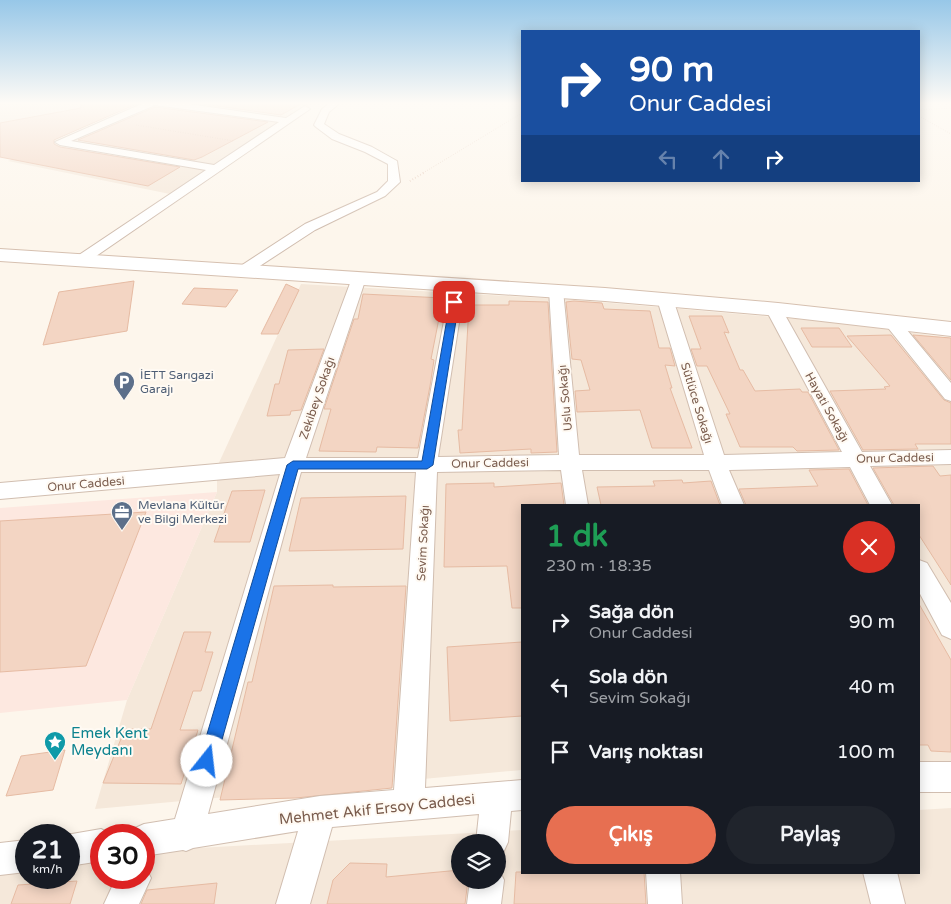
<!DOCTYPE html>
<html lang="tr">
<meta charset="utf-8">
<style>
:root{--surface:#171b24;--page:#20242c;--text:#f1f3f6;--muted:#9ea1a6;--accent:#e76f51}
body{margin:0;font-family:"Varela Round",sans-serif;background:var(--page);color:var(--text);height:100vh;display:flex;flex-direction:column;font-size:19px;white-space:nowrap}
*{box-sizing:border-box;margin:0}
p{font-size:16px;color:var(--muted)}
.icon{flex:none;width:28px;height:28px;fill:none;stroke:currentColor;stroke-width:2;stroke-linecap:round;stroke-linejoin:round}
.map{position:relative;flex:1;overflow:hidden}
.panel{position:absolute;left:521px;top:504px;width:399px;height:370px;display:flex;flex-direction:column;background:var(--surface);border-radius:0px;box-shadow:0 2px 12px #0003}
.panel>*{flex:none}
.guide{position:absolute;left:521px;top:30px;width:399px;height:152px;border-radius:0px;box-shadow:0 2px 12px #0003;background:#1a4fa0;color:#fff;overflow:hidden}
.tools{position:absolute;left:451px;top:834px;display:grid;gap:10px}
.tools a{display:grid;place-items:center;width:55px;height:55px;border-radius:50%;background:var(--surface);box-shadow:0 2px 12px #0003;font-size:25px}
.speed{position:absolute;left:15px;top:824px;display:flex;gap:10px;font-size:25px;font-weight:700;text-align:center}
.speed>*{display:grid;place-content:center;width:65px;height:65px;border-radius:50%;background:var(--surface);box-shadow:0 2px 12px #0003;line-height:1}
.speed small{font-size:12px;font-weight:400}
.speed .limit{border:8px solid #d22;background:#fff;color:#111}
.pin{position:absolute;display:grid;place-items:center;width:42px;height:42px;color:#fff;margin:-21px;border-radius:10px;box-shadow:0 2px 8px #0006}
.me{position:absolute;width:55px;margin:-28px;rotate:16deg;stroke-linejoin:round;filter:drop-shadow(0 0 4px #0008)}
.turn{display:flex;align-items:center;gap:18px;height:105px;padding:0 25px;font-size:22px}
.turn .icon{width:65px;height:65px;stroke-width:2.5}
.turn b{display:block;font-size:35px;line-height:42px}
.lanes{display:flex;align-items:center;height:48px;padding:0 25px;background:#0003;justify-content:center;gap:25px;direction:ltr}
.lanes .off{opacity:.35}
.round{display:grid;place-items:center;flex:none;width:52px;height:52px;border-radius:26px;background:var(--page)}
.summary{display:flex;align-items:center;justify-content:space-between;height:85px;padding:0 25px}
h1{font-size:30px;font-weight:700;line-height:38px;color:#1e9e55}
.cta{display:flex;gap:10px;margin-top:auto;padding:10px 25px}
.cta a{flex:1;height:58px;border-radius:30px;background:var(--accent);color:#fff;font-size:20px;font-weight:700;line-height:58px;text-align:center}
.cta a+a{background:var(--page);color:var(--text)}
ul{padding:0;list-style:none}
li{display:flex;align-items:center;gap:15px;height:65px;padding:0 25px}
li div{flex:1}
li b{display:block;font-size:19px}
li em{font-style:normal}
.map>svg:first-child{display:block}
.residential{fill:#f5e8da;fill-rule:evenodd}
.commercial{fill:#fde8e0}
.building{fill:#f3d5c3;stroke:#e6bba3}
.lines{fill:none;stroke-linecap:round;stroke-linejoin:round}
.street-casing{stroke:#d1beb0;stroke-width:2}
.secondary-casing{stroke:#d6c0b0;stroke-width:2}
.path-far1{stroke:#d9b8a5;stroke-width:1;stroke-dasharray:0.5 2;stroke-linecap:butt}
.path{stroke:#d9b8a5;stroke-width:2;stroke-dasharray:0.5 2.5;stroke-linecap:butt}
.street{fill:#fff;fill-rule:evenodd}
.secondary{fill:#fff;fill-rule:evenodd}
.route{fill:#1a73e8;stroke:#114b97}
.labels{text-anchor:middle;stroke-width:4;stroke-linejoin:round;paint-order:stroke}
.service-label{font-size:12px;fill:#4e5e75;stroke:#fffaf3;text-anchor:start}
.street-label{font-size:12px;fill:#7a5c4d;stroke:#fffaf3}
.near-culture-label{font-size:15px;fill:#0d838f;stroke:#fffaf3;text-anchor:start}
.near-street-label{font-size:15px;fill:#7a5c4d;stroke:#fffaf3}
</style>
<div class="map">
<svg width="951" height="904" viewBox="0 0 951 904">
<rect width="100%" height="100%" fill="#fdf6ec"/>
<path class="residential" d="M0,102H113L130,106L0,157Z
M150,102H320L301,109L170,194L8,161Z
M301,284L576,300L832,322L951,338V765H919V505H522V770L95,809L127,700L217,492V467Z
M951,808V904H0V869L26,865V878H69V858L94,853H101V878H144V851L522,830V872H919V810ZM460,842H498V880H460Z"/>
<path class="commercial" d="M217,492L127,700L0,713V508Z"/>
<path class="building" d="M81,102H141L54,140V144L60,147L180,167L148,186L0,157V123L81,108Z
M189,102H304L281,115Z
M155,107L268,122L202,157L194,160L78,140Z
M134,281L127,331L43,345L59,292Z
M286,284L299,290L278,334H261Z
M194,288L238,290L226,307L182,304Z
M363,294L443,298L431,359L434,360L430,386L418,448L377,447L376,452L319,451L331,409H324L354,319H358Z
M509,301L548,302L557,452L531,453V449L460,453L458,430H462L469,305H509Z
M574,301L602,303L604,309L650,311L659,348H670L675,366L665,365L672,388H670L692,448H652L640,410L577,412L575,391L590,390L581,360L572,359L566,302Z
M689,316H722L729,333L724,332L740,370H743L755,391L800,389L802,392H808L839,450L797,451L793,447H740L726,414H730L707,366H697L691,349H701Z
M801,328H839L852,347H812Z
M891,335L944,400L951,403V444H915L918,449L863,450L830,391L886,389L884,387L890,386L847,336Z
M913,335L951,338V380Z
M324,349L301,410L291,411L290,415L267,416L275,384H279L288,350Z
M933,466L940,476L951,475V585L919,535V505H894L873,468Z
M849,469L868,505H746L739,489L818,486L809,470Z
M682,480L683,483L711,481L720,505H601L597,487L655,486L653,481Z
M494,483V487L561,483L564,505H522V608H512L507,566L444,567L446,484Z
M265,490L250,542H214L232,491Z
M406,496L403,549L289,551L301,498Z
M146,512L86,666L0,672V521Z
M333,585V587L406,586L392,788L296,798L220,800L248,682H252L274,586Z
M919,604L951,660V752L931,751L928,745H919Z
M184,632H211L205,652H213L201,691H193L180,730H198L181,784L103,783L125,729H151Z
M522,642V716L450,721L447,647Z
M65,750L53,790L6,796L21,756Z
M350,863L387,864L386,877L460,870V880H468L465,904H327L333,880Z
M516,872H644L646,904H514Z
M77,881L70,904H11L18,885Z
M217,883L214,904H141L147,890Z"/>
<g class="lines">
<g class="street-casing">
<path id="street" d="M146,102H175L286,118L305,106L310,109L86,263H76L74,260L76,257L206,170L60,145L55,142ZM155,105L279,122L214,165L71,141Z
M331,102H341L329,112L324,124L339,134L372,147L397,161L400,182L385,196L315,230L246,275H236L234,272L236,269L305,224L377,192L388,181V164L365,152L332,139L316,127L314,125L322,109Z
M359,274L364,275L366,278L306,458H418L451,284L453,281H463L465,284L438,457L559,455L549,290L551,287H561L563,290L579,455H704L657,299L660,296H670L673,299L724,455L842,452L765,308L768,305H778L781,308L862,452L951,450V464L870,466L892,505H870L850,467L729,470L744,505H722L709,470H582L588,505H566L561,470L437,472L425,788L522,780V810L511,811L508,842L503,853L498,856V842H476L479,814L332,827L310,904H276L298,831L193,848L186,851L183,850L144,856V835H130L133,829L144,824L175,819L280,474L0,499V483L285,458L352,278L354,275ZM301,472H416L394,790L320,796L208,814Z
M891,316L897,318L951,383V401L945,399L885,324L883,321L885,318Z
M919,560L927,563L951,603V639L942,635L919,592Z
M919,762H951V792H919Z
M101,829L113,835H101V861L69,866V835H66Z
M26,840V872L0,875V843Z
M144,865L151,878L139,904H104L116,878H144Z
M498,868L504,880L501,904H467L470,880H498Z
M646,872H680L682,904H648Z
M863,872H897L905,904H871Z"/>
</g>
<g class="secondary-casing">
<path id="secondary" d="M0,249L605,288L778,303L951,322V336L778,316L605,301L0,261Z"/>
</g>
<path class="path-far1" d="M919,110L951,108
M919,116L951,134
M136,125L234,141
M423,173L522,113"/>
<path class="path" d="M410,181L425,172"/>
<use href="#street" class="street"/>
<use href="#secondary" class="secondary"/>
</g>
<linearGradient id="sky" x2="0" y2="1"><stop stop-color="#97c7e8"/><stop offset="0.45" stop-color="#fefbf6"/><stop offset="1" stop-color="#fefbf6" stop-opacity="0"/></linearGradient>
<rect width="951" height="229" fill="url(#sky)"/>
<path class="route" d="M454,299L459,302L433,465L427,469H298L216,761L213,767L207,769L201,767L199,761L287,465L293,461H422L450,302Z"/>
<defs>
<g id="parking-pin" transform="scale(1.125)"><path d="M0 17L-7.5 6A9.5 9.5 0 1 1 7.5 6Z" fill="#5c6f8a" stroke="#fffaf3"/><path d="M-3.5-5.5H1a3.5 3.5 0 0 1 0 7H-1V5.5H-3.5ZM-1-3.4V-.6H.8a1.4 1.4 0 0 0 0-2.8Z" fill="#fff"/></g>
<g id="office-pin" transform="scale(1.125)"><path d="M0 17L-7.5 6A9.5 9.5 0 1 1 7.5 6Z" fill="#5c6f8a" stroke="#fffaf3"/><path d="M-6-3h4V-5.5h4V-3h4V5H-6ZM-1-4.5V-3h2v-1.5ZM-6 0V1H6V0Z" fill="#fff"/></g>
<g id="sight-pin" transform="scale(1.125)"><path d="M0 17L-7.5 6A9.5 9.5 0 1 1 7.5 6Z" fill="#0f9aa8" stroke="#fffaf3"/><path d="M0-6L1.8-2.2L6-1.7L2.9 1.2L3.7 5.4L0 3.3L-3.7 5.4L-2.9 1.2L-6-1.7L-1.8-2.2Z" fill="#fff"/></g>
</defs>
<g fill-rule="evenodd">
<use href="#parking-pin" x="124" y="382"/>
<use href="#office-pin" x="122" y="512"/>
<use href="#sight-pin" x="55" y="742"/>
</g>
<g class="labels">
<g class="service-label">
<text x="140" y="379">İETT Sarıgazi<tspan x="140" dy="14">Garajı</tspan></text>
<text x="138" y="509">Mevlana Kültür<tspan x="138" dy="14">ve Bilgi Merkezi</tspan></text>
</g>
<g class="street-label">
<text transform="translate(317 398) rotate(-71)" y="4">Zekibey Sokağı</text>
<text transform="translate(565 398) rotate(-95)" y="4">Uslu Sokağı</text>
<text transform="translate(697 403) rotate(73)" y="4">Sütlüce Sokağı</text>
<text transform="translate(827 407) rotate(61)" y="4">Hayati Sokağı</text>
<text transform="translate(895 458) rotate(-1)" y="4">Onur Caddesi</text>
<text transform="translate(490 463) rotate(-1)" y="4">Onur Caddesi</text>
<text transform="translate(86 484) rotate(-5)" y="4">Onur Caddesi</text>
<text transform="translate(423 543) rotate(-87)" y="4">Sevim Sokağı</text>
</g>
<g class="near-culture-label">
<text x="71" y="738">Emek Kent<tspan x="71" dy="17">Meydanı</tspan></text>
</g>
<g class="near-street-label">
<text transform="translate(377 809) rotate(-6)" y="5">Mehmet Akif Ersoy Caddesi</text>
</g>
</g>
</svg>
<div class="tools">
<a><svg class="icon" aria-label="layers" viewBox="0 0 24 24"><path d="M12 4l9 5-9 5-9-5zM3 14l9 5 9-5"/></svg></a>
</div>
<div class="speed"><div>21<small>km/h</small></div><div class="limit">30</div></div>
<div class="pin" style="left:454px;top:302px;background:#d93025"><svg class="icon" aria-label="arrive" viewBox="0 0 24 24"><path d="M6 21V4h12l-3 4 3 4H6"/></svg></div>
<svg class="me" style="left:207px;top:761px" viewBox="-20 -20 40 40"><circle r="19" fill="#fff"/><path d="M0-13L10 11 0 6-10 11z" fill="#1a73e8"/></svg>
<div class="guide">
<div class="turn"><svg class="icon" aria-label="right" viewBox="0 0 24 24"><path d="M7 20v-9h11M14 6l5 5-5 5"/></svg><div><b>90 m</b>Onur Caddesi</div></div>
<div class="lanes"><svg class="icon off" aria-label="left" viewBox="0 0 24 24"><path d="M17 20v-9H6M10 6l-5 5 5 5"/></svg><svg class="icon off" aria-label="ahead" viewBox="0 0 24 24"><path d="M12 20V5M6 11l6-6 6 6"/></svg><svg class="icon" aria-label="right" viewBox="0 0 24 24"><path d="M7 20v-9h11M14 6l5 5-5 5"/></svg></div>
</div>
<section class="panel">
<div class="summary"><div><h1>1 dk</h1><p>230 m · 18:35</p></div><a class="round" style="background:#d93025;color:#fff"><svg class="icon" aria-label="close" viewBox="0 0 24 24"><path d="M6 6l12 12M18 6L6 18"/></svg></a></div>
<ul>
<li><svg class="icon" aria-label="right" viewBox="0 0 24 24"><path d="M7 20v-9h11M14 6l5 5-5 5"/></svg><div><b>Sağa dön</b><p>Onur Caddesi</p></div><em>90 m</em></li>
<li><svg class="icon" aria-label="left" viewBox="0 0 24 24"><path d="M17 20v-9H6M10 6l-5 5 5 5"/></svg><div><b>Sola dön</b><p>Sevim Sokağı</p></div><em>40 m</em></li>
<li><svg class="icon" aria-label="arrive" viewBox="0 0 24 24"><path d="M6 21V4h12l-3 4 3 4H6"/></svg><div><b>Varış noktası</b></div><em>100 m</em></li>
</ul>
<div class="cta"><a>Çıkış</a><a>Paylaş</a></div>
</section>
</div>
